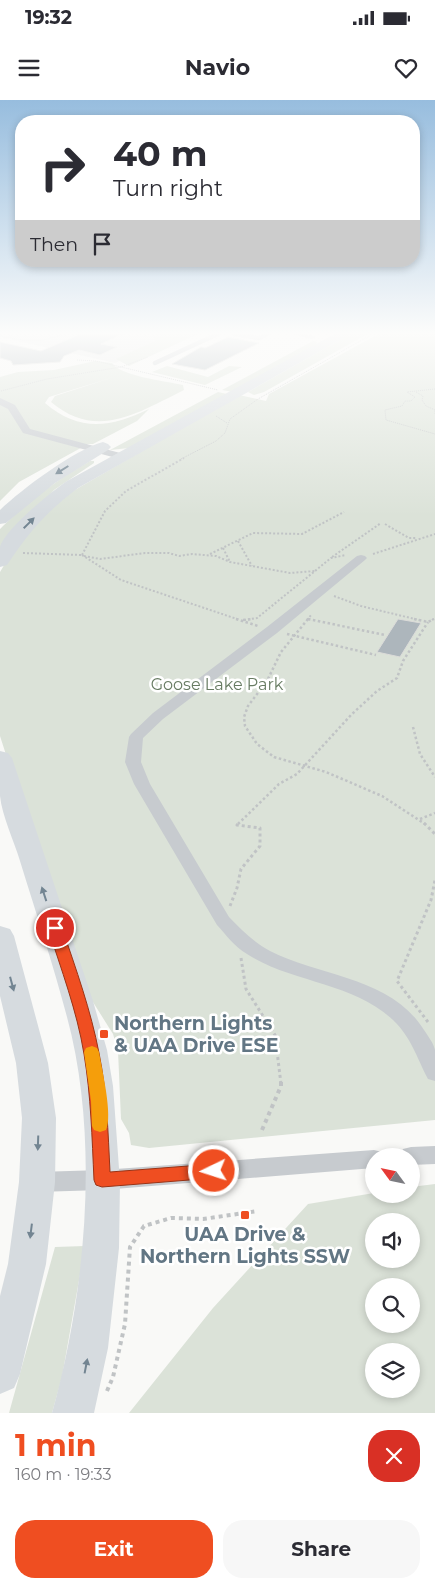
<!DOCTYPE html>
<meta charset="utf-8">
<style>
:root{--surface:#fff;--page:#f7f7f7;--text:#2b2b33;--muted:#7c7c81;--accent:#ef4e21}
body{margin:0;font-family:Montserrat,sans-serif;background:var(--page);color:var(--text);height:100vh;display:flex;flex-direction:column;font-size:19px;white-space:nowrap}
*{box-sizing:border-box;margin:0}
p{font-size:16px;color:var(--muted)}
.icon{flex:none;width:28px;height:28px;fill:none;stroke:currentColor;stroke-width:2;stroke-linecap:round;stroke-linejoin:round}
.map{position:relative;height:1313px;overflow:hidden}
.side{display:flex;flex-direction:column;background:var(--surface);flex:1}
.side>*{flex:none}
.guide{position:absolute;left:15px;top:15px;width:405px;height:152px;border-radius:20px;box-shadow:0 2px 8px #0003;background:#fff;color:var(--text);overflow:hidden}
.needle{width:32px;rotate:303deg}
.tools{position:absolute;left:365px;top:1048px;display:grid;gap:10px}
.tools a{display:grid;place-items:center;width:55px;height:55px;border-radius:50%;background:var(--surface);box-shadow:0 2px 8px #0003;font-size:25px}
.pin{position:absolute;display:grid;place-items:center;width:42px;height:42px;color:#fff;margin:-21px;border:2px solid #fff;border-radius:50%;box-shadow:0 1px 5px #0007}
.me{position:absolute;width:55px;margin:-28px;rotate:266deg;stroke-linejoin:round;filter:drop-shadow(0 0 4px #0008)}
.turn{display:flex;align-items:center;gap:18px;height:105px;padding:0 15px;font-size:22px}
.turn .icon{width:65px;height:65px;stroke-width:2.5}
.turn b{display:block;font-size:35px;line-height:42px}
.then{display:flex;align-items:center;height:48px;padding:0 15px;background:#0003;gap:10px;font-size:19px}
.round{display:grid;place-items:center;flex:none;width:52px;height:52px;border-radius:20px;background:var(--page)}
.headline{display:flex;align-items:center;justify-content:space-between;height:85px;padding:0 15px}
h1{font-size:30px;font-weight:700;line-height:38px;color:var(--accent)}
.action{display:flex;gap:10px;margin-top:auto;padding:10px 15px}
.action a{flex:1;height:58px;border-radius:20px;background:var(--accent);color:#fff;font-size:20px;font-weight:700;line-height:58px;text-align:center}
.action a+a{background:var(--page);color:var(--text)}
.status{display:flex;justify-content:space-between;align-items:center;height:35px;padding:0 25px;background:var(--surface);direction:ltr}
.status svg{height:14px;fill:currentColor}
header{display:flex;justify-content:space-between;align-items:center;height:65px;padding:0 15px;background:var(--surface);font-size:22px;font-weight:700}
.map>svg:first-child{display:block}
.built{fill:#e7e8e8}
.green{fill:#dbe2d8;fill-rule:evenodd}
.building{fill:#adb6bc;stroke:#dbdbd9}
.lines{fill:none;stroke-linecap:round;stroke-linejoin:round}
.path-far4{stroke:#c0c3c5;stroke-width:1;stroke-dasharray:1 1;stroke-linecap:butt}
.path-far3{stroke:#c0c3c5;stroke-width:2;stroke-dasharray:2 2;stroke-linecap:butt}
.path-far2{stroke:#c0c3c5;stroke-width:2.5;stroke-dasharray:2.5 2.5;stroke-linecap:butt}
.path-far1{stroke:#c0c3c5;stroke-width:3;stroke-dasharray:3 3;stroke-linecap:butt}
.path{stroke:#c0c3c5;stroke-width:4;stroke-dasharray:4 4;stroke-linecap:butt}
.lane{stroke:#c7cbcf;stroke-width:4.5}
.street{fill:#c7cbcf;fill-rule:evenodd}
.primary{fill:#d6dbdf;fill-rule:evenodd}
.oneway{fill:#738592}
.route{fill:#ef4e21;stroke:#9b3315}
.slow{fill:#f59e0b}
.poi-dot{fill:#ef4e21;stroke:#fff;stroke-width:2}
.labels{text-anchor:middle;stroke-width:5;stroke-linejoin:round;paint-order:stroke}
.park-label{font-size:16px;fill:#677b62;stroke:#fff}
.near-poi-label{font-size:19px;font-weight:bold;fill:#627684;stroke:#fff;text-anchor:start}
</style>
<div class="status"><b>19:32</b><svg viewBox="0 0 49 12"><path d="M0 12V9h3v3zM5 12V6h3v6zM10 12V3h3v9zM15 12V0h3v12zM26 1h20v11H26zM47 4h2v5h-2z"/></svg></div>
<header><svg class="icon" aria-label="menu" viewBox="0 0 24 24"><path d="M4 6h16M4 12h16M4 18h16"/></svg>Navio<svg class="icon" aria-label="heart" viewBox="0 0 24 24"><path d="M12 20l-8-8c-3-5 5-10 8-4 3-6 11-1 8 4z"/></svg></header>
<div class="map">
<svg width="435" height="1313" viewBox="0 0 435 1313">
<rect width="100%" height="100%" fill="#f9f9f7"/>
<path class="built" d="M0,232H180L115,263L0,237Z"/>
<path class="green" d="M162,232H202L129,266L116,259L155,241L154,237Z
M354,232H371L264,292L254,295L248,292Z
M382,232H435V1020L149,1048L131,1045L129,1033L121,1019L118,951L113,934L81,883L70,854L0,636V472L15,447L61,398L239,295L266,301L269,294Z
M313,241L317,242L316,245L233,292L222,290Z
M95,261L112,263C120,276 165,281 183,285L184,290C139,312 97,341 51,302L55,296L114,277L49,297L45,303C79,332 110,328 149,309L137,321L93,344H88L19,382L0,401V277L18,272L54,270Z
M167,266L208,277L229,266L242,267L205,285L152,272Z
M218,292L227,294L129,348L110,350Z
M90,361H94V363L54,390L0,451V429L3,426C30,400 58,379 90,361Z
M435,1084V1313H129L213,1208L308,1104L374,1093L411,1094V1087ZM411,1121V1159H374V1121ZM374,1186H411V1224H374ZM374,1251H411V1289H374Z
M85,1146L62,1277L52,1313H9L55,1147Z"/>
<path class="building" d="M85,232H127L101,244L117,247L100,255L79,250L64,256L60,262L13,265L11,261L0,258V242L41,251Z
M228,237L259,243L205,270L172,264L201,247L205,248Z
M398,519L421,523L400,557L377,552Z"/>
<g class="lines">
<path class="path-far4" d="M0,236C29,242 42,243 70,232
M9,236L19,232
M77,260L96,261L121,267L148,257
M435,289L407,292L415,297L411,301H405L402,306L385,310L386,320L435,334
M1,291L47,279L121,267L218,290
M416,292L423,296L422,300L426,306L435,310V314
M216,316L227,323
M181,359L216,341L225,333L230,319L258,299L376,232"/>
<path class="path-far3" d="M385,424L409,438H417
M238,441L252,466
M223,448L230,462
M23,453L82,455
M210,454L253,433L302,434L344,412
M373,454L435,434
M82,455L105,411L126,391L184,358
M82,455L121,480L240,520
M84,456L100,459L145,453H169L179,456L192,454L216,456L230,462L290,473L315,471
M332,457L381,423
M334,496L361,506L419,520
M308,519L312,520
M244,520L257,518L331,458L346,455
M307,520L312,514
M432,520L435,518"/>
<path class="path-far2" d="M236,519L258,526
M308,519L281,552L267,581L248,606L244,617L245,626L257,644L274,657L326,672L382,696L425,724
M308,519L385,535
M414,519L428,522L434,519
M243,520L253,519
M287,534L376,555
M413,627L420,654L435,677
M420,719L435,713
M238,724L279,684L297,674L351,615L377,591L397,578L403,561L428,522"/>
<path class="path-far1" d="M424,723L435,734
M230,806L237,788L241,769L260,746V728L237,725L239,723
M241,858L246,889L275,935L281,984
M428,922L397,881L431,800L435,780"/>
<path class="path" d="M262,1030L281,986V982
M107,1291L113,1277L125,1224L130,1147L144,1126L171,1118L203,1119L258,1111"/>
<path class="lane" d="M235,234L259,238L271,232
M155,263L222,232"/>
<path class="street" d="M283,232H301L316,237L312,239Z
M0,298L15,305L30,329L124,354L125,356L120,359L23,333L8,309L0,305Z
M361,455L365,456L367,458L365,460L277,533L163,619L143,638L141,662L150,684L229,817C242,830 253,842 270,851C321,877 391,877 424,930C428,936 434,944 435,950C435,960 435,971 435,981L428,979C417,958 411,937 393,920C353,882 292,883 247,854C234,846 227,836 217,825L134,684L125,662L129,637L131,634L153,613L267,527L357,456Z
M435,1046V1064L411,1065V1056H400L403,1049L411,1047Z
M374,1050L382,1052L384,1056H374V1068L102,1090L37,1092L29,1089L26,1082L29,1075L37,1072L102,1070Z"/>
<path class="primary" d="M338,232H354L78,388C45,413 30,431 7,465L0,467C0,461 0,452 0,447C5,429 51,392 67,381Z
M103,342L108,344L111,347L108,350L55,383L6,423L0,424V410C22,389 74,350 103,342Z
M0,651L8,653L12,658L93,901L107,950L113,986L120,1082L119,1148L108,1248L94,1313H52C86,1192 100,1039 67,917C53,864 36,813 20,761C14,741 2,716 0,696C0,682 0,666 0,651Z
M0,826L10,829L14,836L48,963L56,1018L55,1082L46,1164L20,1274L14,1288L0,1294V1196L8,1164L19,1082L22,1018L16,963L0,896Z"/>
</g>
<defs><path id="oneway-solid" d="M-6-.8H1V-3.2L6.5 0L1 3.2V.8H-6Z" transform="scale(1.25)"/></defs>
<g class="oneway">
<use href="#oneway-solid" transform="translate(62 370) rotate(148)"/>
<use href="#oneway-solid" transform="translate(29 423) rotate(-45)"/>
<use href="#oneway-solid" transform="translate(44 794) rotate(-108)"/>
<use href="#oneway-solid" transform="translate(12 884) rotate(75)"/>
<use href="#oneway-solid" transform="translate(38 1043) rotate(92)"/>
<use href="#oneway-solid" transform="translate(31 1131) rotate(97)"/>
<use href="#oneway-solid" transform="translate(86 1266) rotate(-79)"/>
</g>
<linearGradient id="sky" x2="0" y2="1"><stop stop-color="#97bdde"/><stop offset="0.56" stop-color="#fcfcfb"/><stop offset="1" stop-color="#fcfcfb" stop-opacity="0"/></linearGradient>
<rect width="435" height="416" fill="url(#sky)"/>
<path class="route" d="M55,823L60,825L62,828C76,869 91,911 99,953C107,993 108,1032 110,1072L214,1064L219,1066L222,1071L219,1076L214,1078L102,1087L96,1085L94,1080C92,1038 91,996 84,954C77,911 61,869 48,828L50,825Z"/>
<path class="slow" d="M92,946L97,948L99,952C102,970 113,1016 106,1030L100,1032L94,1030L92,1026L91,1001L84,952L86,948Z"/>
<g class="poi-dot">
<rect x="99" y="929" width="10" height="10" rx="2.5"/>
<rect x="240" y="1110" width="10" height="10" rx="2.5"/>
</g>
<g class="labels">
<g class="park-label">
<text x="217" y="590">Goose Lake Park</text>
</g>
<g class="near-poi-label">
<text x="114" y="930">Northern Lights<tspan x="114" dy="22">&amp; UAA Drive ESE</tspan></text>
<text x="245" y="1141" text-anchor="middle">UAA Drive &amp;<tspan x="245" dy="22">Northern Lights SSW</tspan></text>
</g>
</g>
</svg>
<div class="tools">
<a><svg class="needle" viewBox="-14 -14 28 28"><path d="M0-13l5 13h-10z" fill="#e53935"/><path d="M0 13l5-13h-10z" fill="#7c7c81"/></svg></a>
<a><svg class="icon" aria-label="sound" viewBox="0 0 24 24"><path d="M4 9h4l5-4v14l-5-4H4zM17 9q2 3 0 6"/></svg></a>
<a><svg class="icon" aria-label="search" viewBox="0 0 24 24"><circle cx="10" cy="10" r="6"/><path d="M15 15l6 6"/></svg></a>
<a><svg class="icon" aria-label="layers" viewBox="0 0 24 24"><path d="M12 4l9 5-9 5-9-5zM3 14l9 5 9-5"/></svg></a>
</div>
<div class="pin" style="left:55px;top:828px;background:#d93025"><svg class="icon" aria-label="arrive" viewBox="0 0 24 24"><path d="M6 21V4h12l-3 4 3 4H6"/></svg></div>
<svg class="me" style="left:214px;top:1071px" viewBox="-20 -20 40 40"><circle r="17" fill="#ef4e21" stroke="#fff" stroke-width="3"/><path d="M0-11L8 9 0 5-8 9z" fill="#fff"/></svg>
<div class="guide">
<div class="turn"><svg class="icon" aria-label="right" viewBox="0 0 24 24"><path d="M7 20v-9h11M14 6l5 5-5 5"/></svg><div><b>40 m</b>Turn right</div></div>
<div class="then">Then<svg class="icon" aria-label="arrive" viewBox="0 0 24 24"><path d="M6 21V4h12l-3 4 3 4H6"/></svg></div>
</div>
</div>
<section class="side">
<div class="headline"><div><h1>1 min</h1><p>160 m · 19:33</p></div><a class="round" style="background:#d93025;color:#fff"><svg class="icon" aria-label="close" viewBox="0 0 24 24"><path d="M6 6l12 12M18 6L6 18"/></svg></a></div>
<div class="action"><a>Exit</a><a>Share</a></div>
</section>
